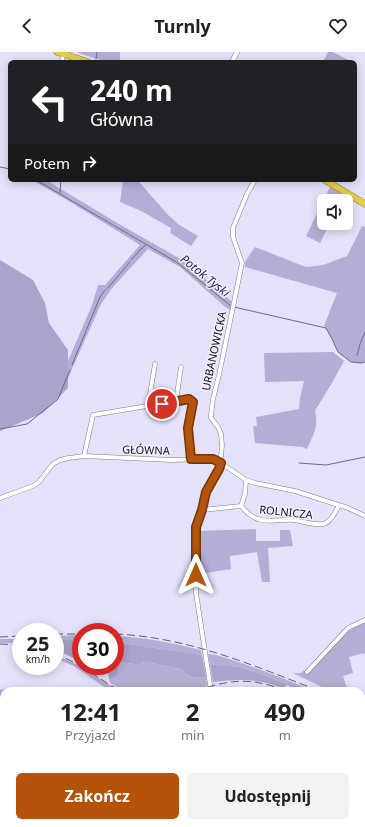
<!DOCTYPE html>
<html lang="pl">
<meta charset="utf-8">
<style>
:root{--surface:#fff;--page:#f2f2f2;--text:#222;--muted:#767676;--accent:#b45309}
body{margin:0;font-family:"Noto Sans",sans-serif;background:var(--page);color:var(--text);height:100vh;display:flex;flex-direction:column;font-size:15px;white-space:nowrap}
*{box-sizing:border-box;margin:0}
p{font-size:13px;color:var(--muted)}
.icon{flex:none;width:22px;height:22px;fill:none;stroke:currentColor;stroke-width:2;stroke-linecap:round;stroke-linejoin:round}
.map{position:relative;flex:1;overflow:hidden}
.panel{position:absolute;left:0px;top:635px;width:365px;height:140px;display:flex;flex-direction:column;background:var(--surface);border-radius:12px 12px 0 0;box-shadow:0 2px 10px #0003}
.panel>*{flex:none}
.hud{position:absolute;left:8px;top:8px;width:349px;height:122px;border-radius:6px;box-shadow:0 2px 10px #0003;background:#202124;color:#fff;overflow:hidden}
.buttons{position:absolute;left:317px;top:142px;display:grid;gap:8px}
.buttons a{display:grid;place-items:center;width:36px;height:36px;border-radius:6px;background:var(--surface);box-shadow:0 2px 10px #0003;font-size:20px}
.speed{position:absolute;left:12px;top:571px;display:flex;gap:8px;font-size:20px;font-weight:700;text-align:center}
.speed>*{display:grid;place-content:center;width:52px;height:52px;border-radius:50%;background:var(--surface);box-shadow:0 2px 10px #0003;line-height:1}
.speed small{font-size:10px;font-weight:400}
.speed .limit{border:6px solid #d22;background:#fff;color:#111}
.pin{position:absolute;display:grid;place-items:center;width:34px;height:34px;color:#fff;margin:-17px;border:2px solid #fff;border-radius:50%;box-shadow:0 1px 4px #0007}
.me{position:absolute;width:44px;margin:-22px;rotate:0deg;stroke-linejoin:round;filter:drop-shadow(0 0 3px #0008)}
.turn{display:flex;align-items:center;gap:14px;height:84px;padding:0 16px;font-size:18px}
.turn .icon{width:52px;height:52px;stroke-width:2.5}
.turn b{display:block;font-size:28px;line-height:34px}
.then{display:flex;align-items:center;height:38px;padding:0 16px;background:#0003;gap:8px;font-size:15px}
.eta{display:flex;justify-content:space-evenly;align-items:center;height:68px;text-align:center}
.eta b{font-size:24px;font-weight:700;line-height:28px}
.cta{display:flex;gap:8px;margin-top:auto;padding:8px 16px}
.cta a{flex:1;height:46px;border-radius:6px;background:var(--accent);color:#fff;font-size:16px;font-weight:700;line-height:46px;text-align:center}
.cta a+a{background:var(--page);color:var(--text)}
header{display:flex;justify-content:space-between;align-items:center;height:52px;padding:0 16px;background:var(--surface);font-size:18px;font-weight:700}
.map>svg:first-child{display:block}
.green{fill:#b3afd4}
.forest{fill:#a8a4ca}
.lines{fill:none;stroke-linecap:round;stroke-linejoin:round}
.stream{stroke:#6d6a86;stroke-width:1}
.minor-casing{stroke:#7c7b8e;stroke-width:5}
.tertiary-casing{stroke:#7c7b8e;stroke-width:5.5}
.trunk-casing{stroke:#96831b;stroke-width:7}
.minor{stroke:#fff;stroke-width:4}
.tertiary{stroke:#fff;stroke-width:4.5}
.trunk{stroke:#e4ce4a;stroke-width:6}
.rail{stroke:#62616d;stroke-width:1;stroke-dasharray:8 4;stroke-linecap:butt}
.route-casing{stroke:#753606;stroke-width:10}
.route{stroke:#b45309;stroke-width:7}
.labels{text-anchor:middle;stroke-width:3;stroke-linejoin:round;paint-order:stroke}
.street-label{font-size:11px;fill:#111017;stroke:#f1f0fd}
.water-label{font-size:12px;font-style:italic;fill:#2c2352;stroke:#f1f0fd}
</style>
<header><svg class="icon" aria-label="back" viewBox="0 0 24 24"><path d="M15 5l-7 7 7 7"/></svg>Turnly<svg class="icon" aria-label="heart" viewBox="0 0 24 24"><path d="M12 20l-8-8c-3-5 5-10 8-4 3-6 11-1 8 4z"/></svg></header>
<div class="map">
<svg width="365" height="775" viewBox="0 0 365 775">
<rect width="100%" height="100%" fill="#e3e2f8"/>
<path class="green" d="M75,0H120V10H107Z
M328,0H333L352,10H323Z
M32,128H46L119,172L186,210L231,249L230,258L224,254L180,215L148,197L113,235L101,252L68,326V309L92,253L98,233H105L140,193L72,151Z
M123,128H136L141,132L168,163L178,172L198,184L191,194L170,181L171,176L141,159L120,150Z
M330,135L344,143L341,149H324V171H330L320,191L306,184Z
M362,174L365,175V310L361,311L351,310L338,300L331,285L324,274L337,241L245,215V210L255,195L306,215L323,213L347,204Z
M333,300L344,309L333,329L315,359C319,375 313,383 307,397L302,395L255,391L253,374H257L256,365L299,357L300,346L304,329L265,330L264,301Z
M256,477V489H280V478H290L293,494L268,496L270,530H262L257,500L230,504L231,517L199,522L198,479Z
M365,570V603L364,601L349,605L353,621L343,624L348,639H330L293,621H301L304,618L308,622L347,580L355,575Z
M81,583V588H58L55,587V584Z
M115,584C144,585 172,591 201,598L202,603L115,590Z
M0,587H21V591H0Z
M208,602C216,602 226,606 235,609C262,618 288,628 313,639H289L286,638L290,634L269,625L240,615L210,612Z
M55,603L78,613L119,639H110L74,614L55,606Z
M142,609L181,617L186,622L194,626L206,625L207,634L192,639H125L110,631L109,628L117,624L119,616L121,610L141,613Z
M20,635L25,636L28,639H4V644L0,645V638Z
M361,710L365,712V732L361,733Z
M264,771H284V775H260Z"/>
<path class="forest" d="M0,208L33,228L45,251L49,271L68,298V336L43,361L0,379Z
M55,587L58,588H81V594L74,593L73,606L55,597Z
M115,590L202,603L206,625L194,626L186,622L181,617L142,609L141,613L121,610L119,616L117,624L109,628L107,614H115Z
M210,612L240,615L269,625L288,633L282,636C257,626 239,627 213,630Z
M365,747V772L359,773V771H361V749Z"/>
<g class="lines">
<path class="stream" d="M96,7L97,0
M0,115L10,117
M36,128L178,211L231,254
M60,141L61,128
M131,208L141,197L146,193
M107,237L130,210
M234,255L326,276L331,285L338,300L351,310L361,311L365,310
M357,303L360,292L365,280
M72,313L100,245L105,238
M0,377L27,372L57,348L58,347L70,318
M299,411L326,413L365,405"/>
<g class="minor-casing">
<path id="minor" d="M62,10L63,2
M176,349L181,315
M148,354L155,312
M84,404L93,363L189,347L193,350L188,376L191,407
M0,446L33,434L39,430L53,412L60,408L69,406L84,404L171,408L208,407H213L221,411L246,428L255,431L295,439L348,456L365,464
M241,454C246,460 251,465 258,467C269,471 282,467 293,468C302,469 319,475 326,471C333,467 336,459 339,453
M241,454L245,442L246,428
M202,458L241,454
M307,620L348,576L365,568
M211,639L196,541V475L202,458L206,440L220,415L222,393L221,382L218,375L211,366V363L213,347L219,323L242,211L233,185V176L247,142L255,128
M361,709L365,710
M169,775L172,771"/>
</g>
<g class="tertiary-casing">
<path id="tertiary" d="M232,10L237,0
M0,689L4,688
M361,739L365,738
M227,775L230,771
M240,775L243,771
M250,775L255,771"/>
</g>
<g class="trunk-casing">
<path id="trunk" d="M57,0L88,10
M325,128L365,152"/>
</g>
<use href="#minor" class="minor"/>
<use href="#tertiary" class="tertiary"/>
<use href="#trunk" class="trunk"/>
<path class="rail" d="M55,582H81
M115,582C187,585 253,613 319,639
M0,585L21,584
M0,592L21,593
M55,601L81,614
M81,614L110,633L122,639
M196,639C230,627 252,625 286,639
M361,656L365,657
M0,742L4,741"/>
</g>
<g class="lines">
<g class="route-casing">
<path id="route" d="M162,352L189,347L193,350L188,376L191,407H213L221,411L219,417L206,440L202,458L196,475V523"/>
</g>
<use href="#route" class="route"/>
</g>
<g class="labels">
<g class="street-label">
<text transform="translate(214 299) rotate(-78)" y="4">URBANOWICKA</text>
<text transform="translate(146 398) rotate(2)" y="4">GŁÓWNA</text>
<text transform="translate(286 460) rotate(6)" y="4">ROLNICZA</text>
</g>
<g class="water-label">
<text transform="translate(205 224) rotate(39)" y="4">Potok Tyski</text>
</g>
</g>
</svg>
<div class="buttons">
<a><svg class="icon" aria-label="sound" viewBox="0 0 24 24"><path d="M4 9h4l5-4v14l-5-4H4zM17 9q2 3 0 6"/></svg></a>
</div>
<div class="speed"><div>25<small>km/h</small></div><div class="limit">30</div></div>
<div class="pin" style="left:162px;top:352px;background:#d93025"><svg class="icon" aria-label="arrive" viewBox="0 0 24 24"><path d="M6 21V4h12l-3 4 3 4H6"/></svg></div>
<svg class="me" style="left:196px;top:523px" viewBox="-20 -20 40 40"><path d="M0-17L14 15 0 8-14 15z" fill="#b45309" stroke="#fff" stroke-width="4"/></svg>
<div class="hud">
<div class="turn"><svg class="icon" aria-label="left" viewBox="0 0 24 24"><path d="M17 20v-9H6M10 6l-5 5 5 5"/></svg><div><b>240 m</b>Główna</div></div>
<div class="then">Potem<svg class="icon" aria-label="right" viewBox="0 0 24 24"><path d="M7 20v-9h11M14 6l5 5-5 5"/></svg></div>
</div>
<section class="panel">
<div class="eta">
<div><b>12:41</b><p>Przyjazd</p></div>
<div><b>2</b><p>min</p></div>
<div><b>490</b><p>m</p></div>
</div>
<div class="cta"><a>Zakończ</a><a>Udostępnij</a></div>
</section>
</div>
